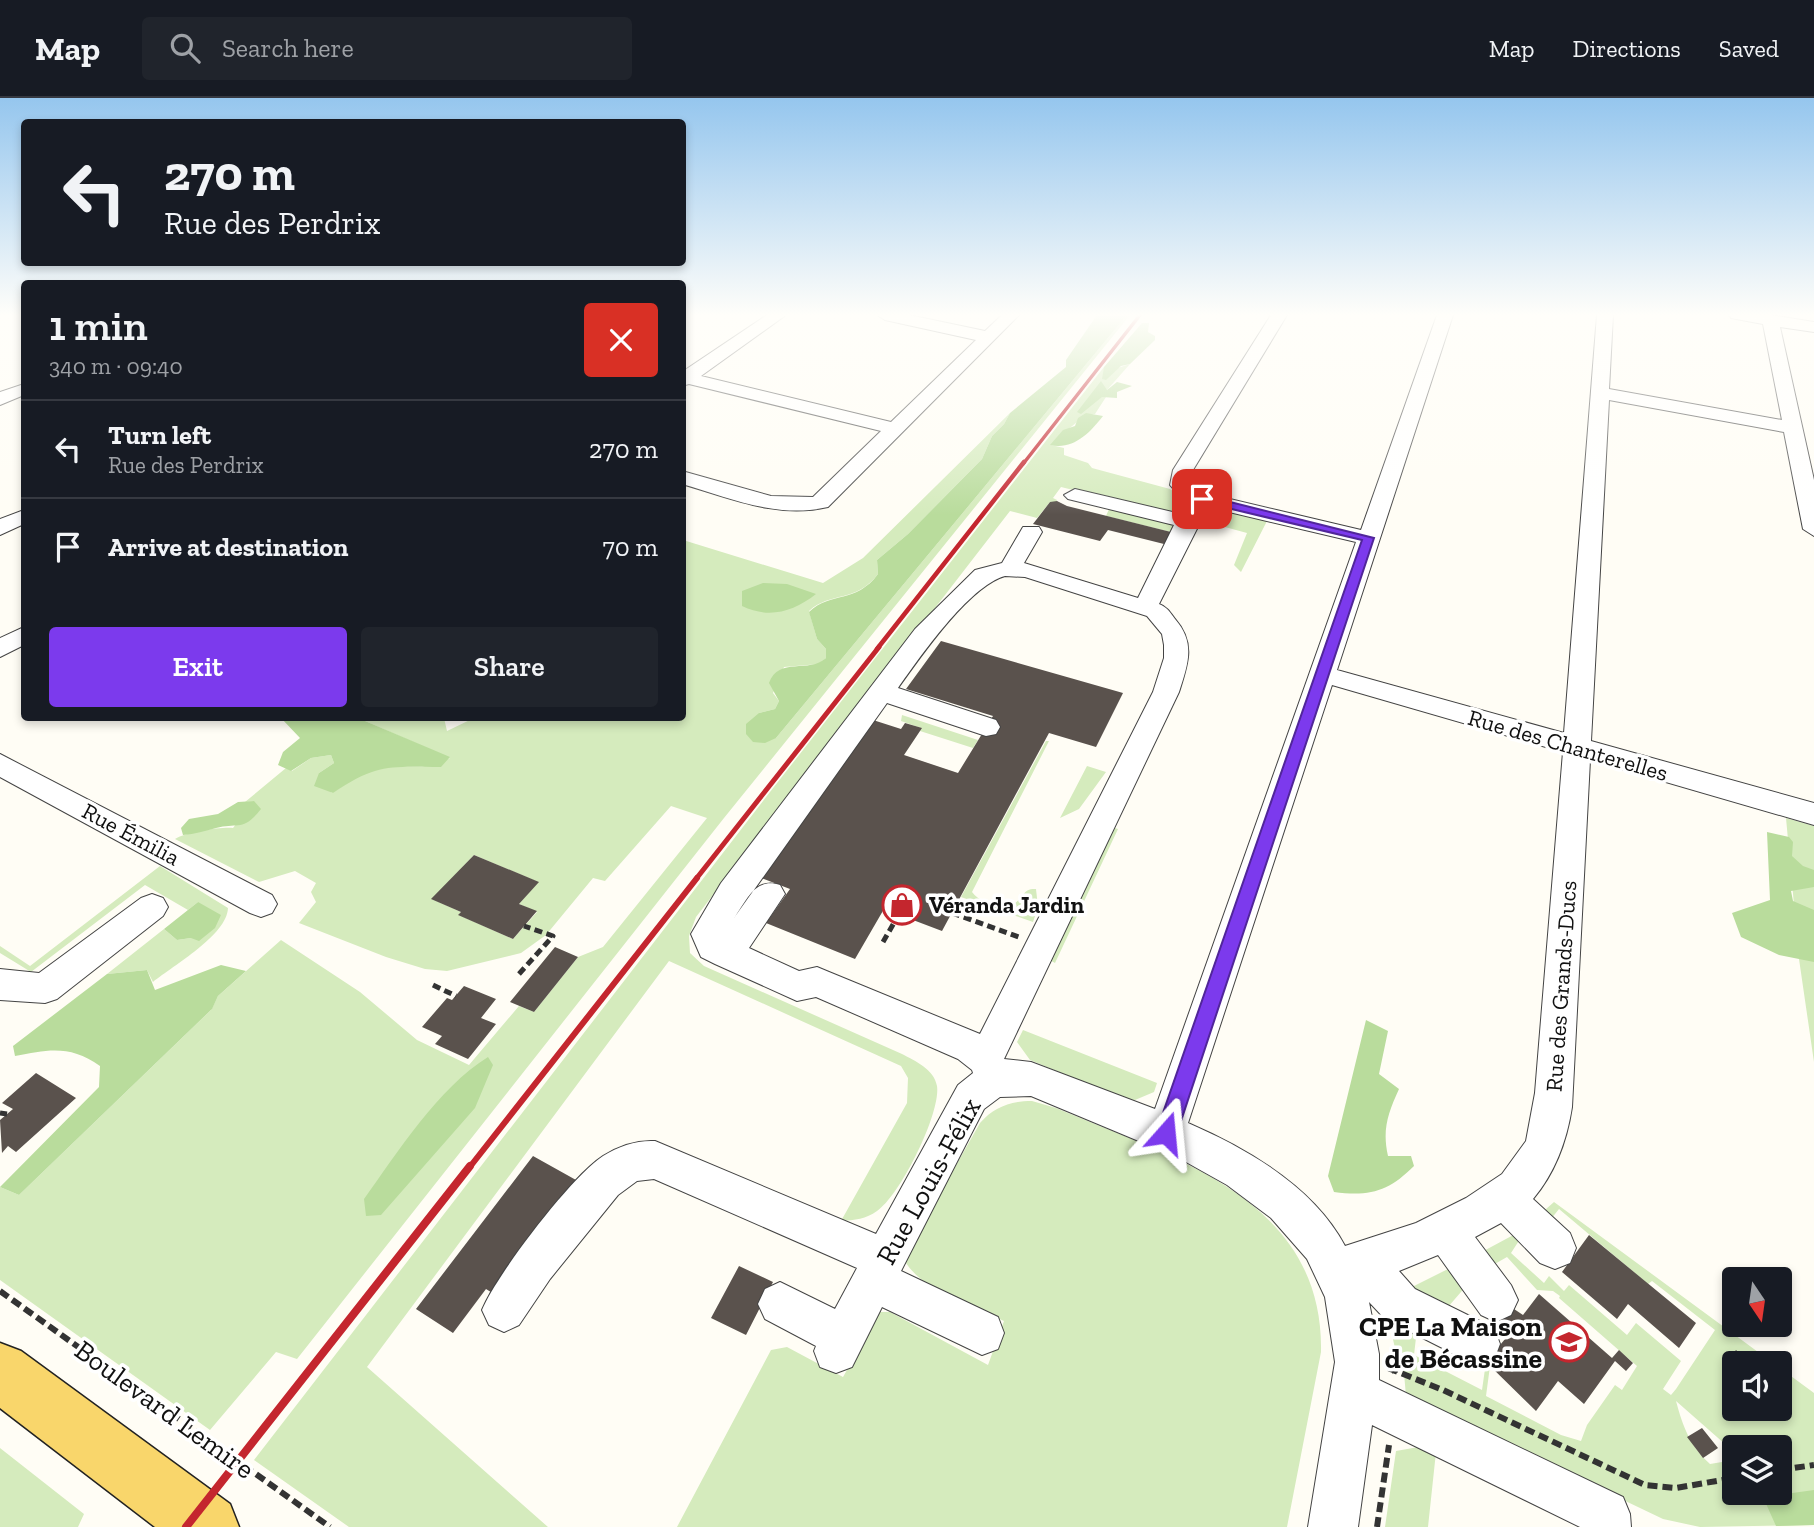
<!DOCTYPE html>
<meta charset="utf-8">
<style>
:root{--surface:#171b24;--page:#20242c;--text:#f1f3f6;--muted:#9ea1a6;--line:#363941;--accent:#7c3aed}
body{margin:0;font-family:"Zilla Slab",serif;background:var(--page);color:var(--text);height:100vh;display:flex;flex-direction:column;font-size:26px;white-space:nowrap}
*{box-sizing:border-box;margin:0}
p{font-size:23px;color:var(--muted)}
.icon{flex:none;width:38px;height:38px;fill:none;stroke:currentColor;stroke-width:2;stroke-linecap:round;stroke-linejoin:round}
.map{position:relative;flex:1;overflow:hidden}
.side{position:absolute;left:21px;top:182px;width:665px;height:441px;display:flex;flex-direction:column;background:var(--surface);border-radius:7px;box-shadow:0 4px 10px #0003}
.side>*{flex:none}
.guide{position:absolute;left:21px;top:21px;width:665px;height:147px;border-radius:7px;box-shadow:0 4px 10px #0003;background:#171b24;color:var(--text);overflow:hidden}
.needle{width:46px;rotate:167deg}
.fabs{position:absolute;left:1722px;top:1169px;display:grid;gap:14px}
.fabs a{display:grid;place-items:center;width:70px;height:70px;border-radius:7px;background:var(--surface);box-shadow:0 4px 10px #0003;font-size:35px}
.pin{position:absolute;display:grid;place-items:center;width:60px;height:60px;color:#fff;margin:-30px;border-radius:14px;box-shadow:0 4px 10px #0006}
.me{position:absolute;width:77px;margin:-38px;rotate:18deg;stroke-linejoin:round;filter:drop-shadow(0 0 5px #0008)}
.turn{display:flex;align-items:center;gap:24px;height:147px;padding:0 28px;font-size:32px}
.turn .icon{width:91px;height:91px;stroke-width:2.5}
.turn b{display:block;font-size:49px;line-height:60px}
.round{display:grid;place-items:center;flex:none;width:74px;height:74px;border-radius:7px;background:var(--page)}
.head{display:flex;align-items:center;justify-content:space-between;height:119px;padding:0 28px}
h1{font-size:42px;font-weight:600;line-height:52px}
.primary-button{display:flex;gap:14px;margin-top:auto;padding:14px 28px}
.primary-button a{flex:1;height:80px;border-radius:7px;background:var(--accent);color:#fff;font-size:28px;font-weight:600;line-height:80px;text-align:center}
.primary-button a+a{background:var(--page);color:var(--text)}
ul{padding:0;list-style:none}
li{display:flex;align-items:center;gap:21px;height:98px;padding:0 28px;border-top:2px solid var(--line)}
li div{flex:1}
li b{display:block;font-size:26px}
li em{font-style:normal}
header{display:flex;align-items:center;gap:42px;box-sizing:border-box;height:98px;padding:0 35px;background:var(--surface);border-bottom:2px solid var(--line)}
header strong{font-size:33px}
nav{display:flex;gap:38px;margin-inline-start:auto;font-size:24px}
.search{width:490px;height:63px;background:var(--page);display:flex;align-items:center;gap:18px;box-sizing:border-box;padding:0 24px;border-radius:7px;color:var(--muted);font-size:26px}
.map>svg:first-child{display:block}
.green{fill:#d5ebbd;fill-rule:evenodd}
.forest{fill:#b9dc9c}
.building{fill:#5a524d}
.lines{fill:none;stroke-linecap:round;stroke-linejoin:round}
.minor-casing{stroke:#444;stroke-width:2}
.major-casing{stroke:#222;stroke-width:3}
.path-far1{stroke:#333;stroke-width:5;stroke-dasharray:8 4.5;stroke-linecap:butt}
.path{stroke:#333;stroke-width:6;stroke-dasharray:10 5;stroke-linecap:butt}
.minor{fill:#fff;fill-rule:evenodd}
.major{fill:#f9d66b;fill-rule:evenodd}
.rail-far4{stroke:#c4262e;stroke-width:3.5}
.rail-far3{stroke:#c4262e;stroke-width:4.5}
.rail-far2{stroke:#c4262e;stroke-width:5}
.rail-far1{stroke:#c4262e;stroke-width:6}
.rail{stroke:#c4262e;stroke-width:8}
.route{fill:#7c3aed;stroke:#51269a;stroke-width:2}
.labels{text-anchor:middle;stroke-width:7;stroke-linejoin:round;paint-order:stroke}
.street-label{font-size:23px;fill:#111;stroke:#fff}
.poi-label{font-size:23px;font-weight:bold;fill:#111;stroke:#fff;text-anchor:start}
.near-street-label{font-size:28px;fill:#111;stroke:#fff}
.near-poi-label{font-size:28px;font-weight:bold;fill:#111;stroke:#fff;text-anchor:end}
</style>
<header>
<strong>Map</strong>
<div class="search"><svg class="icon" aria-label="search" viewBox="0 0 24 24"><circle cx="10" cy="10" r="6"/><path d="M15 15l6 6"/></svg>Search here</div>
<nav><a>Map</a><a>Directions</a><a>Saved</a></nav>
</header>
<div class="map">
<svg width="1814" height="1429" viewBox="0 0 1814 1429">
<rect width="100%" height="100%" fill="#fffdf5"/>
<path class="green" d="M1127,217H1130L724,720L297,1261L276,1254L210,1332L0,1182V1089L19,1097L211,912L218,898L281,842L360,894L417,942L469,967L519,908L534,914L578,859L603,849L707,720L671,708L605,783L593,780L546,837L521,855L447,873L425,871L386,859L299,825L316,804L311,794L316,785L295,773L259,784L175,741C187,734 219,729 233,730L254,703L245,704L286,670L292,673L311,660L331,657L334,665L319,675L332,695L356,679L385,668L422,669L450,660L358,620H444L447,633L474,620H682L683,442L823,485L863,460L1010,315L1004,326L992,338L982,361L908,436L877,462L878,476C856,505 831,493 809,513L817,541L826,551V560L819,566L784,569L773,595L779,603L775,611L759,615L776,640ZM474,757L538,784L519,806L537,814L513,841L459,817L461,814L432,801Z
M1130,266L1107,292L1103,290L1102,299H1106L1095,316H1086C1074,328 1062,334 1051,347L1064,350V357L1088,365L1092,370L1170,391L1192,405L1182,417H1175L1061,389L1053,400L1057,402L1056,405L1050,404L1037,420L1010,413L696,819L689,838L690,855L704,868L902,956C915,963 934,971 937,988C941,1015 900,1098 877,1113C866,1121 855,1122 841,1123L907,1005L908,980L901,968L669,863L367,1269L548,1429H349L254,1362L770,694L1104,269L1105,274Z
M1207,408L1267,423L1241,474L1234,467L1247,435L1199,422Z
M1109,411L1176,427L1175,435L1106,418Z
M902,617L978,642L973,650L920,633L921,630L901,623Z
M1046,643H1049L972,794C980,805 1001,811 1013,806C1024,801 1022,790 1036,791L1038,809L1033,824L961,799Z
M1087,668L1106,674L1079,711L1060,720Z
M1786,720L1814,728V964L1799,861Z
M1115,730L1118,731L1055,865L1044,859Z
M160,768L228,810C227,837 174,867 153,884L147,872L107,876L164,831L177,842L191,840L198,804L188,812L145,787L31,874L0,855V848L30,868Z
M1023,932L1157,985L1154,994L1135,1002L1122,1000L1030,962L1017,944Z
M1032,1003L1056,1010C1171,1059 1324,1100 1321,1254L1287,1429H677L771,1252L787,1249L843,1279L880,1214H890L988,1267L1004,1223C972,1208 926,1195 906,1165L909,1150L980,1025C994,1009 1011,1003 1032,1003Z
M1554,1104L1773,1265H1734V1311H1780V1270L1814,1295V1427L1700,1429L1663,1421L1406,1298L1403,1264L1397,1259L1387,1215L1417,1231L1414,1257L1482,1292L1486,1264L1490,1268L1486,1298L1561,1337L1581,1343L1587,1327L1615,1287L1622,1292L1637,1268L1559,1200L1560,1198L1553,1193L1537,1192L1507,1159L1493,1167L1478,1156L1519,1134L1522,1138L1511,1155L1544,1185L1549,1178L1564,1193L1569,1187L1627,1237L1636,1225L1681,1263L1663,1291L1671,1297L1676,1291L1715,1232L1652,1183L1648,1186L1559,1111L1551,1121L1537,1119ZM1676,1303L1734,1354V1349H1780V1395H1734V1362L1710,1366C1690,1348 1683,1329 1676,1303Z
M1452,1169L1467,1187L1448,1209L1406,1192Z
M1424,1348L1436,1354L1428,1429H1385L1396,1353Z
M0,1350L84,1416L78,1429H0Z"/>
<path class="forest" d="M1097,217H1127L776,640L765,645L753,644L746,636V626L759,615L775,611L779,603L769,585C779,558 809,576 826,560V551L817,541L809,514C831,493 856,506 878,476L877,462L908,436L982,361L992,338L1004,326L1010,315L1066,269V262Z
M1142,225H1149L1148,234L1155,238V242L1130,266L1121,268L1106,282L1102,281L1104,269Z
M1101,283L1107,292L1117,284L1132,288L1117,294V300L1102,299L1081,316L1077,314Z
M1086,315L1103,318C1089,336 1073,352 1050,347L1063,332L1075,328L1078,320Z
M763,485L787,486L816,496C793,514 769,521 742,508V493Z
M281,620H358L450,659L441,669C389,669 378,665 333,695L314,688L319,675L334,665L331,657L311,660L291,673L278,667L283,654L300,640Z
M254,703L261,711C243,734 238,724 216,730C205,733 195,736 183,737L181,730L189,721L218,716L238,704Z
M1767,734L1789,739L1793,744L1792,758L1803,768L1814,772V789L1791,793L1793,803L1814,812V864L1779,857L1741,839L1732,815L1770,802Z
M198,804L221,817L215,830L199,843L191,840L177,842L164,831Z
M221,867L246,873L218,898L212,911L19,1097L0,1089L99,989L100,968C71,947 49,951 15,958L13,948L107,876L147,872L155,892Z
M1366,922L1388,933L1379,976L1399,991C1388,1015 1382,1032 1388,1058H1411L1414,1068C1389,1093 1370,1099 1334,1094L1328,1078Z
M488,959L493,967L475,1010L381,1117L366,1118L364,1101C398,1054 438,990 488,959Z
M1814,1392V1427L1776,1428L1763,1399Z"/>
<path class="building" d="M1057,403L1067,408L1175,435L1168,447L1108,432L1100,443L1033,426L1050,404Z
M941,543L1123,595L1096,649L1049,635L942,833L884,811L855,861L766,825L790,791L759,779L873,622L901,631L905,625L922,630L904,657L958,675L993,618L906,591Z
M474,757L539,784L519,806L537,813L513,841L458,817L461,814L431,801Z
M555,849L578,859L534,914L510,904Z
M464,888L496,901L481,920L496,926L468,961L435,946L442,938L422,929L447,900L452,902Z
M36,975L76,1000L16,1054L8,1048L2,1055L0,1022L13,1011L2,1005Z
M533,1058L576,1082L494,1196L486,1191L453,1235L416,1211Z
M1589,1137L1696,1225L1679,1250L1628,1206L1617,1221L1562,1174Z
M739,1168L773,1184L746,1237L711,1220Z
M1539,1196L1612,1260L1619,1252L1633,1265L1626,1273L1615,1263L1584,1306L1558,1283L1536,1313L1486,1264L1510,1235L1500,1222L1507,1214L1511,1209L1523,1217Z
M1736,1252L1750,1265H1734V1270L1727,1263Z
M1702,1330L1718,1350L1703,1360L1687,1339Z"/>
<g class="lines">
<g class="minor-casing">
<path id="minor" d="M767,217H786L701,278L891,324L976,242L885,222L877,217H909L985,233L1002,217H1019L828,409C777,421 730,400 682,386V373L771,398L813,399L881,333L689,286L682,288V274Z
M1271,217H1287L1193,372L1191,386L1209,396L1361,432L1437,217H1453L1337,572L1564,635L1597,217H1613L1609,291L1782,322L1763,226L1731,220L1729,217H1770L1814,224V234L1780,229L1814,382V438L1803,431L1784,334L1609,302L1591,643L1814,705V727L1590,662L1572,1009C1567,1042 1555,1075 1533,1101L1570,1135L1576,1150L1570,1165L1555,1171L1540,1165L1501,1125L1475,1139L1511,1187L1518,1202L1511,1217L1496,1224L1481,1217L1438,1157L1399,1173L1415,1191L1494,1230L1500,1246L1494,1262L1478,1268L1385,1221L1369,1204L1379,1256V1282L1623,1399L1630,1416L1631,1429H1580L1372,1327L1358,1429H1308L1335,1264L1325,1199L1307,1161L1271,1120L1227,1087L1177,1059L1031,998L1000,999L984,1011L901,1173L998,1219L1004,1235L998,1251L982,1257L882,1209L852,1269L836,1275L820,1269L814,1253L816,1248L765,1221L758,1206L765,1191L780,1184L835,1211L857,1170L654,1081L637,1083L618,1097L550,1181L519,1227L504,1234L489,1227L482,1212C497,1176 571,1079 603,1058C619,1048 637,1042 655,1043L876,1136L958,987L973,975L972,972L958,961L816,899L797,903L715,866L701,859L691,836L721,785L915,531L975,472L1002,465L1023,429H1039L1042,434L1024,465L1138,500L1174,427L1068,401L1064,397L1075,391L1181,416L1190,403L1180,398L1170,387L1173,372ZM1208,409L1356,444L1155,1011L1031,964L1004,961L1179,594C1188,566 1196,545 1175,521C1170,514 1167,509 1159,506ZM1005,478L1025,479L1147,518L1162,536L1164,547V560L1153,594L980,936L829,874L817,869L799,873L749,850L785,796L780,787C755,779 747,802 734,820L887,605L986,638L996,636L1000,629L996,622L898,590C920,559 969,488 1005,478ZM1332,587L1563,654L1535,995L1526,1043L1502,1076L1466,1100L1416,1125L1345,1148C1314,1089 1248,1051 1188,1025Z
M24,286V297L0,307V294Z
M24,412V426L0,437V421Z
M24,529V547L0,559V540Z
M0,656L272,797L277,806L272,815L261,819L250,815L0,679Z
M152,796L163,800L168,809L163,818L57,901L45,905L0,902V871L39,875L141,800Z"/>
</g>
<g class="major-casing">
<path id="major" d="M0,1245L21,1253L230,1406L239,1429H155L0,1310Z"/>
</g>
<path class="path-far1" d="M952,815L1019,839
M883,844L899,816
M519,876L553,838L524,828
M433,887L456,898
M0,1015L7,1016"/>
<path class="path" d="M0,1193L330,1429
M1392,1253L1395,1275
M1388,1270L1443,1292L1645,1387L1676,1390L1734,1380
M1780,1372L1814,1367
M1377,1429L1389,1347"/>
<use href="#minor" class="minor"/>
<use href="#major" class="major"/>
<path class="rail-far4" d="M1023,366L1140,217"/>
<path class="rail-far3" d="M877,551L1024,364"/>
<path class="rail-far2" d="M696,781L879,549"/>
<path class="rail-far1" d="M469,1070L697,780"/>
<path class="rail" d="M186,1429L470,1068"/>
</g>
<linearGradient id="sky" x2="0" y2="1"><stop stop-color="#95c6ee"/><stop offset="0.52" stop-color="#fffefa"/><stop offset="1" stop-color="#fffefa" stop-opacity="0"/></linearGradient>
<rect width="1814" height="417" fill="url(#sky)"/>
<path class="route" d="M1202,397L1374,440L1177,1035L1173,1042L1166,1045L1159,1042L1156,1035L1362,442L1198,403V398Z"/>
<defs>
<g id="shop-ring" transform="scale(2.0125)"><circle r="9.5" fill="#fff" stroke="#c4262e" stroke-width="1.5"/><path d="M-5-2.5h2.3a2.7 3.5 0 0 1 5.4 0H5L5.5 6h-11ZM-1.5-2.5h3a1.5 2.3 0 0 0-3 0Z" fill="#c4262e"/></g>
<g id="school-ring" transform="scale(2.0125)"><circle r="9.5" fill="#fff" stroke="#c4262e" stroke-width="1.5"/><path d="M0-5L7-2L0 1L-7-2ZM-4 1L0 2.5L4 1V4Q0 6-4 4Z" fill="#c4262e"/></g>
</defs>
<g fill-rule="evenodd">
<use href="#shop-ring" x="902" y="807"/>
<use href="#school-ring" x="1569" y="1244"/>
</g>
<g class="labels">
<g class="street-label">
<text transform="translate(1568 647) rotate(16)" y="8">Rue des Chanterelles</text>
<text transform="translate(131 736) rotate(28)" y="8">Rue Émilia</text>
<text transform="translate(1561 888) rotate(-86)" y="8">Rue des Grands-Ducs</text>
</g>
<g class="poi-label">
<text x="929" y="815">Véranda Jardin</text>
</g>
<g class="near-street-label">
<text transform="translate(928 1083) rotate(-61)" y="10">Rue Louis-Félix</text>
<text transform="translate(165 1311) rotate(36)" y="10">Boulevard Lemire</text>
</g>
<g class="near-poi-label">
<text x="1542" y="1238">CPE La Maison<tspan x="1542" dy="32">de Bécassine</tspan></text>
</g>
</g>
</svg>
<div class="fabs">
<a><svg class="needle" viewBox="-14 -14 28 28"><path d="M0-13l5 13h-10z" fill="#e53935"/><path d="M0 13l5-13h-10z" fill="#9ea1a6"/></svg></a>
<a><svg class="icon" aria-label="sound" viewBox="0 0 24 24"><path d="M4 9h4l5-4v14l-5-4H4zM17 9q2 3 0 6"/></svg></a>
<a><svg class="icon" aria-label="layers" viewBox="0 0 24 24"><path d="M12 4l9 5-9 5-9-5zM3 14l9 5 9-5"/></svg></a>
</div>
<div class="pin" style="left:1202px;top:401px;background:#d93025"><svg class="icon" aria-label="arrive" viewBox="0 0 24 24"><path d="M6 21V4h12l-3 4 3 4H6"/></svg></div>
<svg class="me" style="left:1166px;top:1035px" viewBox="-20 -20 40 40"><path d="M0-17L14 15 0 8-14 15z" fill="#7c3aed" stroke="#fff" stroke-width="4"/></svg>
<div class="guide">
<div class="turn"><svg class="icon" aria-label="left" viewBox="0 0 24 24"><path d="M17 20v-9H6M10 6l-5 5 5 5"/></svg><div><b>270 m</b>Rue des Perdrix</div></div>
</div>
<section class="side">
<div class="head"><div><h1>1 min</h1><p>340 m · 09:40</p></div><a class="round" style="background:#d93025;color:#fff"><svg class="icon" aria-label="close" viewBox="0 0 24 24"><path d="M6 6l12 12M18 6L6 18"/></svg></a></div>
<ul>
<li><svg class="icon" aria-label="left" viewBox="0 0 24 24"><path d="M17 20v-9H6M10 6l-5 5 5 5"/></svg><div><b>Turn left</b><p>Rue des Perdrix</p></div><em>270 m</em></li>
<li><svg class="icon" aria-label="arrive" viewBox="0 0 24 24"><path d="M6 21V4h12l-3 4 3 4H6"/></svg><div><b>Arrive at destination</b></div><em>70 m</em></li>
</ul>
<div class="primary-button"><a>Exit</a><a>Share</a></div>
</section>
</div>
